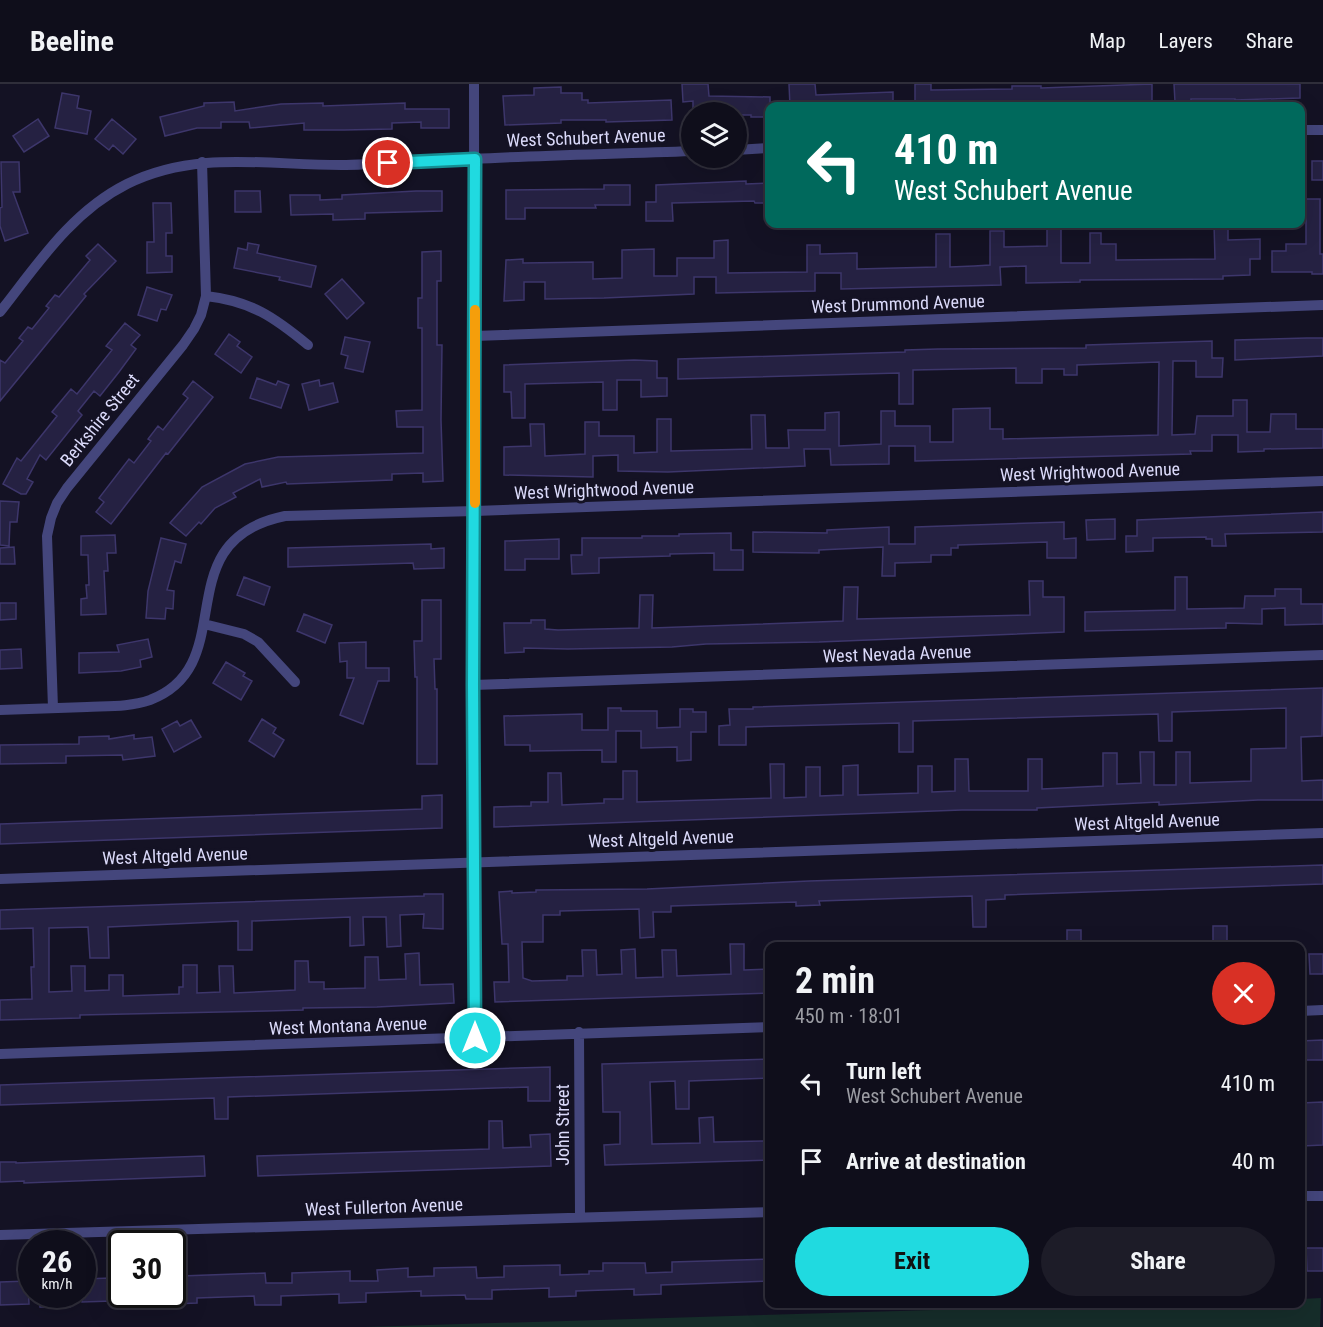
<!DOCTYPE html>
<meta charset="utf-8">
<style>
:root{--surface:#0f0e1b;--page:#1d1c28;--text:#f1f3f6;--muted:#9b9ca3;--line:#2f2e3a;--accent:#20dae0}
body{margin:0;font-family:"Roboto Condensed",sans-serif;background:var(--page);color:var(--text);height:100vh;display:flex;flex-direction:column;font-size:22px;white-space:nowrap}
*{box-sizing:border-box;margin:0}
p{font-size:20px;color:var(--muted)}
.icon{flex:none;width:33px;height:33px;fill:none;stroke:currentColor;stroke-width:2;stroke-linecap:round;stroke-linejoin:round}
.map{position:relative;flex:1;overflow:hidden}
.panel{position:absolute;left:765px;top:858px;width:540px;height:366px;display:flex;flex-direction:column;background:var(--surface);border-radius:12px;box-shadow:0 6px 24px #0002,0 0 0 2px var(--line)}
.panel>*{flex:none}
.hud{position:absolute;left:765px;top:18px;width:540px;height:126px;border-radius:12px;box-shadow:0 6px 24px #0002,0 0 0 2px var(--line);background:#00695c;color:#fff;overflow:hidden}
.fabs{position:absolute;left:681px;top:18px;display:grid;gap:12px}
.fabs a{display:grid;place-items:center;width:66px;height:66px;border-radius:50%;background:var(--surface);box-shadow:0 6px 24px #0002,0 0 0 2px var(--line);font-size:30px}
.speed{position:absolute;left:18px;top:1146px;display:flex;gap:12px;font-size:30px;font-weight:700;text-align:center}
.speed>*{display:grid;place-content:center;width:78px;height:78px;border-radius:50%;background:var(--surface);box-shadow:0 6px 24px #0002,0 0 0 2px var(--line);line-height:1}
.speed small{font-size:15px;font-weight:400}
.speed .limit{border:3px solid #111;border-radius:9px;background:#fff;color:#111}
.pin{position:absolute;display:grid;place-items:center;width:51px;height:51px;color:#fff;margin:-26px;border:3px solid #fff;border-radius:50%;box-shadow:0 2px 6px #0007}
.me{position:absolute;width:66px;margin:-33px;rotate:0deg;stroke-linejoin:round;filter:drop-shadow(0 0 4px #0008)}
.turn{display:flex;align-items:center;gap:21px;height:126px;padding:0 30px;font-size:27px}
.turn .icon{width:78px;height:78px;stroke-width:2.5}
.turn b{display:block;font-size:42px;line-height:51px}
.round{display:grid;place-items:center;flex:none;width:63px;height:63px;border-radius:32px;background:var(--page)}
.summary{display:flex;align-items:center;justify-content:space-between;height:102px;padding:0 30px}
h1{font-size:36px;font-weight:700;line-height:45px}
.primary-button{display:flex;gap:12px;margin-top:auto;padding:12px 30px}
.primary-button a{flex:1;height:69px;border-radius:36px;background:var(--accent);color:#111;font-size:24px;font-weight:700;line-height:69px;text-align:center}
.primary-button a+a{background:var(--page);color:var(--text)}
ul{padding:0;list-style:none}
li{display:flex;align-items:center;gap:18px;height:78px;padding:0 30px}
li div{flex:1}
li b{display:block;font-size:22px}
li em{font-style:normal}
header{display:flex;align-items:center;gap:36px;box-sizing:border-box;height:84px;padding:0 30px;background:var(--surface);border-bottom:2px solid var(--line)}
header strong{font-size:28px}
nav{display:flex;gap:33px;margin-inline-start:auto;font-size:21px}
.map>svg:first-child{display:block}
.green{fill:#162d2a}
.building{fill:#252142;stroke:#3d366b;stroke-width:1.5}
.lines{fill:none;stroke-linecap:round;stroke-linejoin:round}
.street{stroke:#44467c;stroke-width:10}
.route-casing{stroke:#158e92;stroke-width:15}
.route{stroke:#20dae0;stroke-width:10}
.slow{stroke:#f59e0b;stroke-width:10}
.labels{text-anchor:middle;stroke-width:6;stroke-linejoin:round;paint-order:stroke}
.street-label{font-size:18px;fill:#dbdafa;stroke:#141224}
</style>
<header>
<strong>Beeline</strong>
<nav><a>Map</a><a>Layers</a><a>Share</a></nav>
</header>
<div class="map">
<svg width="1323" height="1243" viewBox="0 0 1323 1243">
<rect width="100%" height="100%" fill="#141224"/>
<path class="green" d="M1321,1214L1320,1243H363L1134,1220H1300L1301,1215Z"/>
<path class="building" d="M682,0H708L709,12L770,13V33H751V31H736V28H693V17L683,18Z
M789,0H815L816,11L893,8V22H790Z
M915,0H931V6L1012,5V2H1041V4L1152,0V19L1076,22H915Z
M1174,0H1300V14L1235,16V15H1191V17L1175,18Z
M561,3V9H582V16H588V19L671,16L672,36L606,38V36H561V39L505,41L503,12L534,11V4Z
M62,9L79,12L77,24L91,27L87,50L55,44Z
M234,18L235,27L281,20L323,19V22L405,19V25H449V44H421V38L392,39V45L344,46H304V39L250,44L249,38H221V44H197L165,52L160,33L204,22V19Z
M38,35L49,52L24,68L13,52Z
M112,35L136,55L123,70L113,61L109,66L95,55Z
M1312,77H1323V96H1312Z
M1,78H19L20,108H13L28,149L5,157L0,142V124L2,123Z
M746,97V100L770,99V119H755L754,117L672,119L673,137H646V118H656V101Z
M604,101H630V121H595L596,124H525V135H506V106L604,105Z
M235,107H260L261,128H235Z
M416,107H442V127L365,129V135L333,136V130L291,131L290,111H320V116L342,115V111Z
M1306,115H1320V170H1323V190H1312V188H1272V167H1286V160H1306Z
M153,119H171L172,149H166V172H172V188L147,189V158H154Z
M1214,140H1228V156L1260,155V175H1250V191L1223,192V195L1080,196V198L1026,199V182L1000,183L1001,201L841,205V189H815V207L716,209V193H694V210L604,214L545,215V198H524V216L504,217L506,176L523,175V179L593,178V195L622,194V166L654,165V192H677V174H714V157L728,156V189L807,188V161H820V170L857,169V185L936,183V150H950V183L974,182L990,181V147H1004V163L1047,162V145H1061V179H1090V149H1101V160H1116V176L1215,175Z
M248,159L259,161L257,169L316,182L311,203L279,196L280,193L234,184L238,164L247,166Z
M98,160L116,177L84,210L86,212L0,317V276L5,279L23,257L19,254L28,243L32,245L49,224L46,222L55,211L59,213L90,176L86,172Z
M441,167V197H437V261H442L441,336L443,397L423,398V389L392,390V396L287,400L286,398L262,403L260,395L233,409L236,413L215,424L201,440L199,438L186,452L170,439L202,403L245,380L278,373L423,369V343H397L396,327L422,326V244H418V214H422V168Z
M342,195L364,219L347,235L325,210Z
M147,203L172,211L166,226L161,225L157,237L138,231Z
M125,239L140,251L131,261L136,265L119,288L100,312L94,307L78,327L82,331L46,376L40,371L27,395L33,398L26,410H21L3,400L17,374L21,377L57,332L52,328L71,305L77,310L112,266L106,262Z
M229,250L240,258L237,262L252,273L241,289L215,270Z
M345,253L370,258L363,288L345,284L348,272L341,270Z
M1307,254H1323V272L1235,276V256Z
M1212,257V274H1223L1222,293H1196V277H1173L1172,351L1195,350L1197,332H1233V316H1247V348H1270L1271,330H1296V345H1323V364L1264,365V367L1238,368V351H1212V367H1190L1191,370L915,377V362H889V380L831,381L830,365H804L805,382L668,388L618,387V371L593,372V393L504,391V363L531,362L530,340H544L545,372L585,370V338H599V352H634V369L657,368V335H671V367L752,365L751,331H765L766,364H789L788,346H825V329L839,328V362L881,360V327H895V342H930V358H953V325L990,324V345H1003V355L1158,351L1159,278L1077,281V291H1064V285H1042V299H1016V284L913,286V320H899V289L678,295V275L905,268V266L938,265L1086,264V261Z
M634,276L657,277V294H667V312L641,313V296H617V326H603V298L525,300V334H512L511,308H504V281Z
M257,294L276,301L278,297L289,301L281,324L250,314Z
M319,296L320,302L333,299L338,318L309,326L302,300Z
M193,297L213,313L168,370L166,369L111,440L96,428L104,418L99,414L129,375L134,379L151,357L148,355L158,342L163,346L188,314L183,310Z
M0,417L19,418L17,438H10L9,462L0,461Z
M1323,428V448L1225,450L1226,462H1212V455H1206V453L1153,454V467L1126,468V452H1137V436Z
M1115,435V455L1087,456L1086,436Z
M1064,438V455L1076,454V474H1047V458L958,461V464H951V471H931V478L895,479V492H882L883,463L819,466V469L753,468V448L827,449V446L889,443V460H915V443Z
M731,449V466H743V486H714V469L670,470V472L599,474V489L572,490L571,471H582V454H642V452H679V450Z
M115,451L116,469H107L108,487H104L106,530L81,531V515L87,514L86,501H89L88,471H81V452Z
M161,454L186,460L181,479L175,477L167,506L174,507L173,525L166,524L165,535L146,534L148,507Z
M559,455V475H525V486H505V457Z
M431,460V465L444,464V484L414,485L413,479L288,483V464Z
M14,463L15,480H0V464Z
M244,493L270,503L264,521L237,511Z
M1175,493H1187V525L1244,524L1245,512H1275V505H1301V520H1323V540L1285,541V524L1262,525V540L1226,539V544L1085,547V528L1175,526Z
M1029,497H1043V513H1064V548L819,558L706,560L672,563L568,565L524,564V568L505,569L504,539H531V536H545V545L558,546L639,544L640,511H653L652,544L843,537L844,503H858L857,535L1030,531Z
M422,516H441V575H434L435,605H437V680H417V593H415L414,557H422Z
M0,519H16V535L0,536Z
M304,530L332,541L325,559L297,547Z
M148,555L152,573L140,576L141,583L121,587L79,589V569L119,568L117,561Z
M366,558V584H389V597H378L363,640L340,631L354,594H347V577L340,578L339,559Z
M21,565L22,584L0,585V566Z
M226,578L245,589L243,592L252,597L241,616L213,599Z
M1323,604L1322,652L1301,653L1302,697L1323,696V716H1258L1159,721V718L1037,724V726H962L494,743V723L531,722V718H548V689H561L562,721L604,719V715H623V687H637V718L771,714L770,680H784V714L806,713V683H820V712L843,711V682L858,681V711L918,709V682H932V708L955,707V675H968L969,707H1028V675H1042V705L1103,702V669H1117V700L1141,699L1140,668H1154V701H1176V668H1190V699L1251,697V665L1286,664V624L1172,628V657H1159L1158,630L913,637V668H899V639L746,643V661H719V642L730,641L729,625H753V623Z
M608,624H621V627H657V644L680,643V625H693V628H706V648H691V676L677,677V663L641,664V647H616V678H602V666L530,667V661H505L504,632L582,630V646H608Z
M262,635L276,644L273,649L284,656L274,673L249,657Z
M191,636L201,653L174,668L162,645L177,637L180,642Z
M134,651V655L152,653L155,672L123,676L122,671L66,672V679L0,680V661L79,660V653L109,652V655Z
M442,711V744L0,760V740L422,725V712Z
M1323,781V800L1005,811V815L986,816V843H973L972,812L819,817L820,821L796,822V818L671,822V828H653L654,853L640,854L639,825L560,827V831H543V858H522L523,894L532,897L567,896V892H583L582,866H596L597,891L622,890L621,866L635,865L636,894L663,893L662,866H676L677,892L731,890L730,860H744V886L770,885V909L495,918L494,898H509L508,860H502L499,808L512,807V809L536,808V806L647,805L809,797Z
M424,810H443V845L423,844L424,830L400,831L401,862L387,863L386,833H363L364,861L350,862V833L252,837V866H238V837L108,843L109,874H90L88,843L49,844V908L72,907L71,882H85V907L109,906V891H123V912L179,910V903H183V881H197V909L220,908L219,882H233L234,909L295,906V877H308L309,898H324V905L365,904V873H378L379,896L406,895L405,870L419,869L420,901L453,900L454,919L377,923L303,924V926L267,927L80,931V934L0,936V916L32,915L31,883H34L33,844L0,845V826L424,812Z
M1213,842H1227V857H1213Z
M1067,846H1081V862H1067Z
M1309,870H1323V890H1310Z
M1323,956V976H1300V957Z
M770,975V994L689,997V1025H676L675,997L650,998L652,1060L700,1059L699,1034L713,1033L714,1058L770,1057V1076L605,1081L604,1061L620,1060V1028H603L602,980Z
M550,983V1017H528V1003L228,1013V1035H215L214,1014L0,1021V1001Z
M1323,1018V1061L1302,1062L1301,1019Z
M489,1037H502L503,1064L531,1063L530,1051L550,1050L551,1082L258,1092L257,1072L489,1065Z
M204,1072L205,1092L24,1099V1097L0,1098V1078H16V1079Z
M1306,1164H1323V1187H1307Z
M770,1175V1197L661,1201V1210L634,1211V1205L576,1207V1212L549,1213V1204L492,1206V1215H466L465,1211L421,1212V1207L366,1209V1218L339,1219V1210L281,1212V1221H255L254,1212L197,1214V1219L172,1220V1200H181V1192L265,1189L266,1199H292V1189L350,1187V1197H378L377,1186L408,1184V1193L434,1192V1184L476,1183L477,1194L504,1193V1182L560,1181V1191L589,1190V1187H603V1179H645L646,1189L672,1188V1178Z
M111,1194L112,1217L82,1218V1195Z
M28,1197L29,1220L0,1221V1198Z
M40,1210H69L70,1223H40Z
M127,1210H154V1224L128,1225Z"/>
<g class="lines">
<path class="street" d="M474,0L475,954
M1300,46H1323
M736,66L770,64
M206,212C251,217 274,233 308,261
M0,228C37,181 71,128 127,100C197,65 271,82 346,81C388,80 431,76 473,75C546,71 619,70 692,67
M475,252L1323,221
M204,540L244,550L258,558L295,598
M473,601L1323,571
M53,624L47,452L51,434L57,419L67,404L183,261L194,245L201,231L206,212L202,78
M0,626C29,625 58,624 87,623C108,622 130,623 150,616C244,580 163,457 285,432L475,427L1323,397
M0,795L1323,749
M1300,927L1323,926
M579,948L580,1133
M0,970L770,943
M1300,1112H1323
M0,1151L770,1128"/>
</g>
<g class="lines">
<g class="route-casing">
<path id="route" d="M388,79L475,75L473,601L475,954"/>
</g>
<use href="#route" class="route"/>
<path class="slow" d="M475,226V419"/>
</g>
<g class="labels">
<g class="street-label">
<text transform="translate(586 54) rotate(-2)" y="6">West Schubert Avenue</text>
<text transform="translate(898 220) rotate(-2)" y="6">West Drummond Avenue</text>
<text transform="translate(100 336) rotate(-51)" y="6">Berkshire Street</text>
<text transform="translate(1090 388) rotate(-2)" y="6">West Wrightwood Avenue</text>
<text transform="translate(604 406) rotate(-2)" y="6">West Wrightwood Avenue</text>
<text transform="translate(897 570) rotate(-2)" y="6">West Nevada Avenue</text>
<text transform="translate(1147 738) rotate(-2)" y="6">West Altgeld Avenue</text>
<text transform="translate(661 755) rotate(-2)" y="6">West Altgeld Avenue</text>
<text transform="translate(175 772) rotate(-2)" y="6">West Altgeld Avenue</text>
<text transform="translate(348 942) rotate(-2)" y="6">West Montana Avenue</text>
<text transform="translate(563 1041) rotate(-90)" y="6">John Street</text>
<text transform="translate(384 1123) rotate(-2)" y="6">West Fullerton Avenue</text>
</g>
</g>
</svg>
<div class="fabs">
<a><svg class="icon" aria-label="layers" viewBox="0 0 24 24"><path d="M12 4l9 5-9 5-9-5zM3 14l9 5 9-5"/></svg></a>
</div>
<div class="speed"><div>26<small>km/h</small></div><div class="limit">30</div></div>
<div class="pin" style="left:388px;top:79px;background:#d93025"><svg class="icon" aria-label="arrive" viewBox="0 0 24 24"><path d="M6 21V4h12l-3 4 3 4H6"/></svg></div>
<svg class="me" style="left:475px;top:954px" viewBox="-20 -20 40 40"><circle r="17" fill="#20dae0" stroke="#fff" stroke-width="3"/><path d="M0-11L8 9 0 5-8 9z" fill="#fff"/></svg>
<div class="hud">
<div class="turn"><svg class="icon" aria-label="left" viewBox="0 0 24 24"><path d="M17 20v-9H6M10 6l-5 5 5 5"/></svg><div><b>410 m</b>West Schubert Avenue</div></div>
</div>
<section class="panel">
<div class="summary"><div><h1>2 min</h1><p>450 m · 18:01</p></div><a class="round" style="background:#d93025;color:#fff"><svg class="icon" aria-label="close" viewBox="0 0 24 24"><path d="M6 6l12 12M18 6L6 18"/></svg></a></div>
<ul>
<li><svg class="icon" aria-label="left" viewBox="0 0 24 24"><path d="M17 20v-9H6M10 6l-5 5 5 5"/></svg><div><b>Turn left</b><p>West Schubert Avenue</p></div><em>410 m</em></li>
<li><svg class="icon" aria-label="arrive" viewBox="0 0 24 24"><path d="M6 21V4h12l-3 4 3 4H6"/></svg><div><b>Arrive at destination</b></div><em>40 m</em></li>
</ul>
<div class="primary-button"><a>Exit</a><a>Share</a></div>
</section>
</div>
